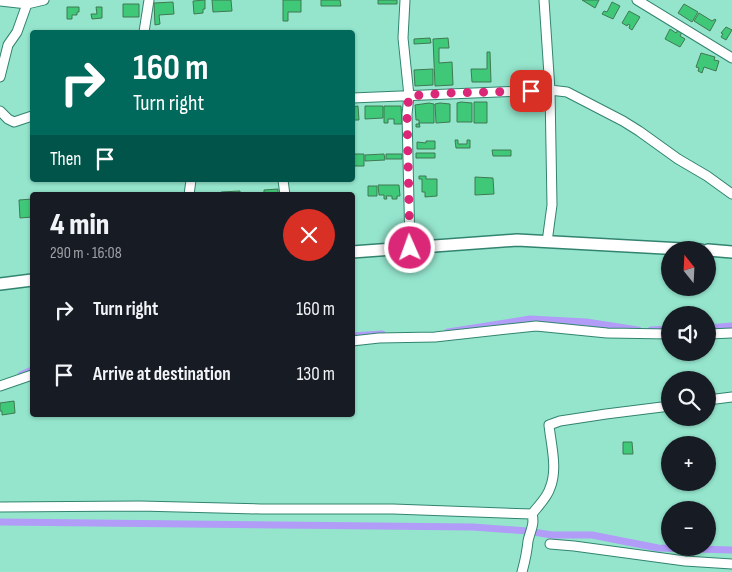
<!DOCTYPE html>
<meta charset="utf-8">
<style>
:root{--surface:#171b24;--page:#20242c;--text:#f1f3f6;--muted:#9ea1a6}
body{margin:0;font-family:"Sofia Sans Condensed",sans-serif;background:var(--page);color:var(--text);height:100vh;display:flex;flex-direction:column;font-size:19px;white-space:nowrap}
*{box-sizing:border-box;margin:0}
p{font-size:16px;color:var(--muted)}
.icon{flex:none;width:28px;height:28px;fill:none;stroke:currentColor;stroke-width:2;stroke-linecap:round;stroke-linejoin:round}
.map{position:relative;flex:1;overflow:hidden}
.panel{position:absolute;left:30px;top:192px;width:325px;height:225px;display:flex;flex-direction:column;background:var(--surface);border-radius:5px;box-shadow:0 1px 4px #0004}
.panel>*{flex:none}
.banner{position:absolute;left:30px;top:30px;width:325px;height:152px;border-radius:5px;box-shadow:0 1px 4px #0004;background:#00695c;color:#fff;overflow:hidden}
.needle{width:32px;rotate:342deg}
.controls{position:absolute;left:661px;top:241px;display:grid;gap:10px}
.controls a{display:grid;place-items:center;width:55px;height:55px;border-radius:50%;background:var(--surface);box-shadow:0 1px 4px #0004;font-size:25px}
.pin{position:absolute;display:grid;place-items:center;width:42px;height:42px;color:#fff;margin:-21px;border-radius:10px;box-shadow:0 2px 8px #0006}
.me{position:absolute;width:55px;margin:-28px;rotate:358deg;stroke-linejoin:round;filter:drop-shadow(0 0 4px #0008)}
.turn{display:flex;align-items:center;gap:18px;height:105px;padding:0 20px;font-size:22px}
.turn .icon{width:65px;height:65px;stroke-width:2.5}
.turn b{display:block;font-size:35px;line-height:42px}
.then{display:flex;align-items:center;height:48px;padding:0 20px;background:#0003;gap:10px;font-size:19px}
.round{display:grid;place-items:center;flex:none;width:52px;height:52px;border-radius:26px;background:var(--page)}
.headline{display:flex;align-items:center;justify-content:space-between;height:85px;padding:0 20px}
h1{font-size:30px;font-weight:800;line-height:38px}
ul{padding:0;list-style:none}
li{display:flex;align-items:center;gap:15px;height:65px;padding:0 20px}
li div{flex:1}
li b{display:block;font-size:19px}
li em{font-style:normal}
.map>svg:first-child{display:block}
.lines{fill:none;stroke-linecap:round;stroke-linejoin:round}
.canal{stroke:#b19cf7;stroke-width:7}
.building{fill:#40c879;stroke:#3f7953}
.minor-casing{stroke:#32846f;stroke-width:11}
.major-casing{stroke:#32846f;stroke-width:14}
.minor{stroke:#fff;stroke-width:9}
.major{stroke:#fff;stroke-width:11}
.route{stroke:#db2777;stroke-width:9;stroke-dasharray:0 16.2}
</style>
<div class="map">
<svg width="732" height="572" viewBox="0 0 732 572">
<rect width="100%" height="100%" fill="#95e5cd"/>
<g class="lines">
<path class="canal" d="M708,328L732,326
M651,330L670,329
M448,332L530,319L586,322L638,330
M352,336L382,334
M21,375L32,370
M0,522L473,527L527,531L552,535H592L658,548L732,550"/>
</g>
<path class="building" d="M205,0V9H203V13L194,14L193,1Z
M212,0H231L232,11L213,12Z
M283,0H301V12H288V21H283Z
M321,0H340L341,6H321Z
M378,0H397V4H378Z
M582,0H599L595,8Z
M173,2L174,14L159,15L160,24L155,25L154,3Z
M612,2L620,6L613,19L602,14L604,11L607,12Z
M123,4H139V17H123Z
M684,4L698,12L692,22L678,13Z
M67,7H79V12H77V15H72V19H67Z
M96,7H102V18L92,19L91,14H97Z
M629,11L640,17L632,30L629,28L630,25L628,24L627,26L622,23Z
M699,13L712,21L715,19L716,20L710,31L694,21Z
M726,27L732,30L726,40L721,37L723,34L721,33Z
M670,29L676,33L678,30L682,32L680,36L685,39L680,47L665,39Z
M430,38L431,43L414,44V39Z
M448,38L449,48H439V63L452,62L453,85L435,86L433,39Z
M487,52H490L491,82H472L471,69H487Z
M701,53L715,57L714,60L719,61L716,71L704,67L702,73L698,71L699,68L696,67Z
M433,69V85L415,86L414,70Z
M461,102L472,103V122H457V103Z
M474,102H487V123H474Z
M429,103L434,104V123H419L420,127H416V124H419V120H416L415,105Z
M440,103L450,104V122L436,123L435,104Z
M358,106L359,120H352V107Z
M365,106H383V118L365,119Z
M384,106H401L402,124H394V119H388V123H384Z
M455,140H458V144H467V140H470V148H456Z
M426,141H435V149H417V142L426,143Z
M492,150H511V156H493Z
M416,153H435V158H416Z
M352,154H364V166H352Z
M384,154L385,160L365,161V155Z
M386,154H402V159H386Z
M419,176H426V179H437V196L425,197V192H422V179H419Z
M475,177L493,178L494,194L475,195Z
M378,185H399L400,196H397V199H392V196H386L387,199H384V195H379Z
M368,186H377V196H368Z
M278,189V195H264V190Z
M240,191V195H221V192Z
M32,199V217L20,218L19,200Z
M14,401L15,413L2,415V411H0V403Z
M623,442H632L633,454H623Z"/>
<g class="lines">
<g class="minor-casing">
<path id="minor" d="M405,0L403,38L409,96L407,114L410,248
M544,0L550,90L552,205L547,242
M637,0L732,58
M0,1L27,4L44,0
M144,32L149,0
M0,77L8,45L17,32L27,4
M352,98L550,90L567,92L623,121L639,131L678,159L707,176L732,194
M0,111L8,119L14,122L32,116
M283,180L285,195
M189,195L191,180
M708,334L732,333
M352,341L379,338L435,337L536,326L607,333L670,334
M0,386L32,375
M708,400L732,397
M0,507L140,506L261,509H393L532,514
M550,544L574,546L685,561L732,564
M522,572C525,561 527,552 528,541C530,531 535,525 532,514C538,506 547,498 550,488C558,469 551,445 549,425L560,421L606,414L670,406"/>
</g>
<g class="major-casing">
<path id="major" d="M708,250L732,252
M352,252L517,240L701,250
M0,284L32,280"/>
</g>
<use href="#minor" class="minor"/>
<use href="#major" class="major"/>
</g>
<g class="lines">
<path class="route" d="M410,248L407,114L409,96L448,93L531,91"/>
</g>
</svg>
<div class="controls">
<a><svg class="needle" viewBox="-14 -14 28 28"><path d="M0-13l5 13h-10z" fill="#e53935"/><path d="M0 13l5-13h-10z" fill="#9ea1a6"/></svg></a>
<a><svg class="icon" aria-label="sound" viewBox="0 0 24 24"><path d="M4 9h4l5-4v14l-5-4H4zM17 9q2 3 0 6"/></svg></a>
<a><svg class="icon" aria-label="search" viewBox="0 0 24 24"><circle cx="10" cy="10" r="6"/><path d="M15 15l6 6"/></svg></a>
<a>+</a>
<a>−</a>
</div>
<div class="pin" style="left:531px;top:91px;background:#d93025"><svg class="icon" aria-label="arrive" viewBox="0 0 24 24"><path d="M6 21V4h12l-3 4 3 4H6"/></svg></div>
<svg class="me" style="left:410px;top:248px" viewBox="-20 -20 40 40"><circle r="17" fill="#db2777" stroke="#fff" stroke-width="3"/><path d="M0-11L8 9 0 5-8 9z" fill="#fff"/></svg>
<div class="banner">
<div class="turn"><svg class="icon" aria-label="right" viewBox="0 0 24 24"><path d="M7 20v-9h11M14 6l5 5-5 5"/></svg><div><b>160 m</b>Turn right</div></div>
<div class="then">Then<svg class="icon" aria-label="arrive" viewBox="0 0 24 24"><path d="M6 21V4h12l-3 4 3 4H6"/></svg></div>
</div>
<section class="panel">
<div class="headline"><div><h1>4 min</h1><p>290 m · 16:08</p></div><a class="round" style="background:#d93025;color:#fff"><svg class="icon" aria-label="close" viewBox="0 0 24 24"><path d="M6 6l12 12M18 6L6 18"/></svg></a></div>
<ul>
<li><svg class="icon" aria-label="right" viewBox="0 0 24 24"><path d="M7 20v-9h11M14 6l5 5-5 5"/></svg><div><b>Turn right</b></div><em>160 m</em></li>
<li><svg class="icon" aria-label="arrive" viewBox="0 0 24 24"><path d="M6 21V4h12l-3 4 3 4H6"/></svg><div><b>Arrive at destination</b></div><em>130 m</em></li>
</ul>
</section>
</div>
